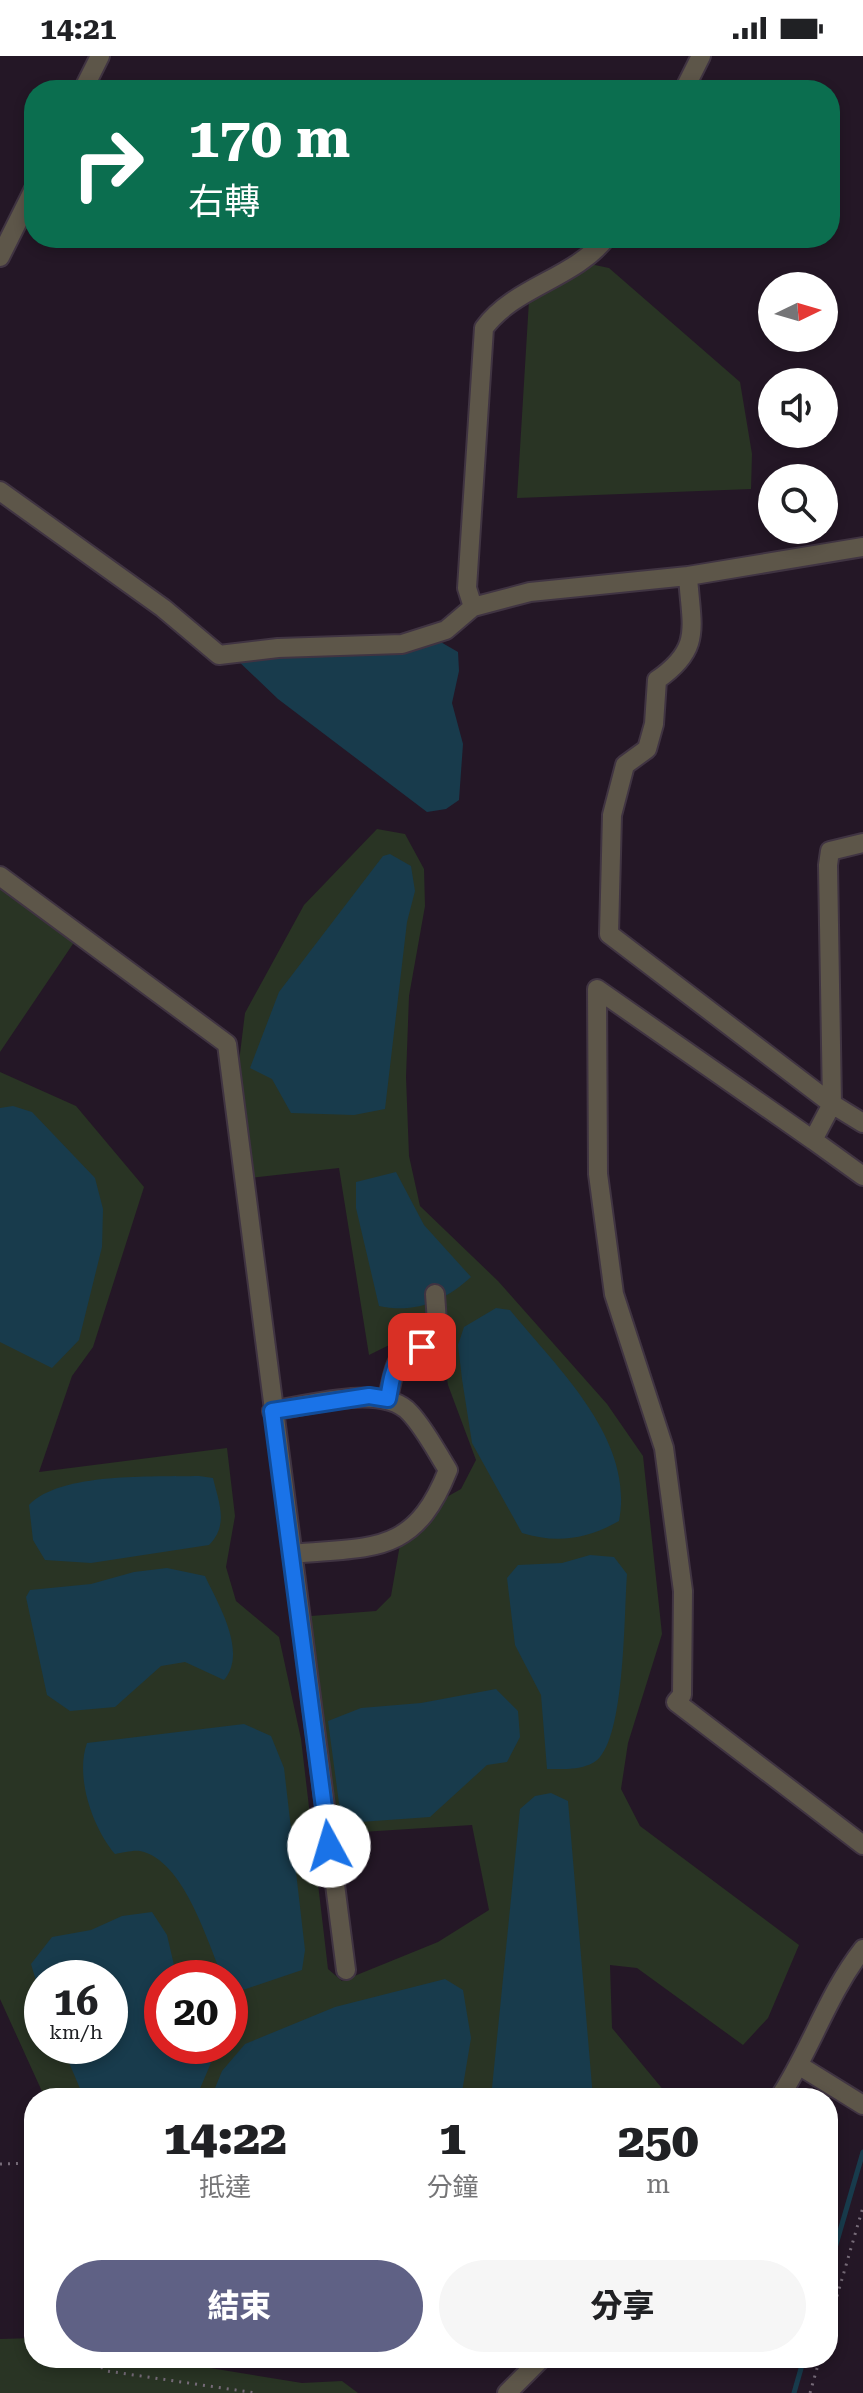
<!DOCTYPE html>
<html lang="zh-TW">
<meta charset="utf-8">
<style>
:root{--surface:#fff;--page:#f6f6f6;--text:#202124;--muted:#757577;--accent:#5f6185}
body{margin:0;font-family:"Roboto Serif","Noto Sans TC",serif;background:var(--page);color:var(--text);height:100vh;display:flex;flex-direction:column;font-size:30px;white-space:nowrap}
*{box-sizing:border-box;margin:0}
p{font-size:26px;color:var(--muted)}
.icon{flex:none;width:44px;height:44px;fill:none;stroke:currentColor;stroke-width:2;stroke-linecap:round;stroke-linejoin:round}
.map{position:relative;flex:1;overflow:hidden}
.details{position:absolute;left:24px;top:2032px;width:814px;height:280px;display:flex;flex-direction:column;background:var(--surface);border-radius:32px;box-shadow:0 4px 12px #0003}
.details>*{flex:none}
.top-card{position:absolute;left:24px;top:24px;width:816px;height:168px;border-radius:32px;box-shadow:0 4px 12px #0003;background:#0b6e4f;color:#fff;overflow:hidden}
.needle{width:52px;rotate:85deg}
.controls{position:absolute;left:758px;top:216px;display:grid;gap:16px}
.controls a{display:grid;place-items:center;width:80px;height:80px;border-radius:50%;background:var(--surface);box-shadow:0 4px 12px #0003;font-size:40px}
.speed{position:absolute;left:24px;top:1904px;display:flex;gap:16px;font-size:40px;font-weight:700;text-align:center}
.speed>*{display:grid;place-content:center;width:104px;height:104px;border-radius:50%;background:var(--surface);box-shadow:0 4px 12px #0003;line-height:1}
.speed small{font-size:20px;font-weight:400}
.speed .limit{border:12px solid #d22;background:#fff;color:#111}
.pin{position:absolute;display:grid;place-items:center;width:68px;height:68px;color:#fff;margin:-34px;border-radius:16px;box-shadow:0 4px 12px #0006}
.me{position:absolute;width:88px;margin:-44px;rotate:354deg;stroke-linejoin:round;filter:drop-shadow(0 0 6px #0008)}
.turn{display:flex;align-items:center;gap:28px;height:168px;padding:0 32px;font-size:36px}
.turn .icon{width:104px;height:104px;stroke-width:2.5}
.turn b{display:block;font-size:56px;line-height:68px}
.eta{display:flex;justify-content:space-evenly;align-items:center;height:136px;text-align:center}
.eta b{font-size:48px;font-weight:800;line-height:56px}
.primary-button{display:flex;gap:16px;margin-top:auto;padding:16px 32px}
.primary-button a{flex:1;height:92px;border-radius:48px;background:var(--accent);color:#fff;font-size:32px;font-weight:800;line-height:92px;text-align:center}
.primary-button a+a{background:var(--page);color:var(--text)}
.status{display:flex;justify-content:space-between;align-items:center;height:56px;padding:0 40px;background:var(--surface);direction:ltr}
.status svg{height:22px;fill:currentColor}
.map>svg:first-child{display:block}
.green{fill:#293424;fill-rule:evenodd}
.water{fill:#183b4c}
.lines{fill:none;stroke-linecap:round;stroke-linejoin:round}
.stream{stroke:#183b4c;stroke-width:5}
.minor-casing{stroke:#403442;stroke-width:22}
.path{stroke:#766b78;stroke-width:3;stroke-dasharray:2 6;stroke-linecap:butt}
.minor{stroke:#5d5649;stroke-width:18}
.route-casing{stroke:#114b97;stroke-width:20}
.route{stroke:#1a73e8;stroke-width:14}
</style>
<div class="status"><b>14:21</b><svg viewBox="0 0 49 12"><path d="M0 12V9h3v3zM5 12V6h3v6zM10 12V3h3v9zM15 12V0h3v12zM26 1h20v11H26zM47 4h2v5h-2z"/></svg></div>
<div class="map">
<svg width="863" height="2337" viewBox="0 0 863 2337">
<rect width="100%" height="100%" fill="#241726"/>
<path class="green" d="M576,205L609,212L740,326L752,398L751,433L517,442L530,228Z
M377,773L405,778L424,813L425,850L409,940L406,1021L409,1100L420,1150L498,1225L607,1348L643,1400L662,1578L628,1687L621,1733L640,1770L799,1889L768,1962L743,1989L637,1912L610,1909L612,1972L670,2042H45L0,1943V1016L76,1050L144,1131L93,1291L72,1320L39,1416L227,1392L235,1460L226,1511L236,1545L279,1581L301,1683L328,1913L342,1925L438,1886L489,1854L472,1769L346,1777L336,1763L321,1648L306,1647L298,1561L376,1555L391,1540L403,1471L427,1452L461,1433L476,1404L448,1329L438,1265L369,1299L339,1112L249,1122L238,1014L245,957L304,849ZM42,1922H110V1990H42ZM162,1922H230V1990H162Z
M0,817L81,876L0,996Z
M34,2282V2302H149L302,2327L342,2325L358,2337H0V2283Z"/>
<path class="water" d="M387,578L432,581L458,596L459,615L452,647L463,688L459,744L446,753L427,756L278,643L235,602L263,586Z
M390,798L411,810L415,835L407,866L385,1053L354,1059L291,1057L272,1023L250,1012L279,936L383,800Z
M13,1050L32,1056L95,1122L103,1153L102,1191L79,1284L52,1312L0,1286V1052Z
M396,1116L424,1169L471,1221C445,1245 415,1258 379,1250L356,1152V1126Z
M496,1252L510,1254C557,1312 635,1383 619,1465C587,1483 557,1488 522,1477L472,1387L462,1323L458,1289L464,1271Z
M199,1420L213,1422C219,1447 229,1469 209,1489L91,1507L45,1504L33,1484L29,1449C60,1416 153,1421 199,1420Z
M590,1499L614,1501L627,1518C624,1558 625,1672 600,1701C588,1715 563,1713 547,1713L541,1639L515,1589L507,1522L518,1509L562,1507Z
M167,1512L205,1520C218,1548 248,1596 224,1624L185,1606L161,1610L115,1651L70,1655L47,1639L26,1541L30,1534L91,1528L134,1516Z
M496,1633L518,1655L520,1681L507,1706L487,1709L430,1761L346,1767L339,1747L328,1665L361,1652L421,1647Z
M244,1668L271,1680L284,1712L305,1894L302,1914L243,1934L230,1932V1922H223C207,1885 184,1804 140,1795C133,1794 122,1797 115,1798C92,1771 75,1720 87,1687Z
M551,1737L568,1745L593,2042H491L520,1753L535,1740Z
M152,1856L167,1879L177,1922H162V1990H212L216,1995L196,2042H84L62,1990H110V1922H42V1945L31,1908L52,1881L91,1874L122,1860Z
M445,1923L463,1934L471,1982L461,2042H211L222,2015L245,1988L335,1951Z"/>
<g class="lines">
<path class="stream" d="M828,2216L863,2096
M794,2337L804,2302"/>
<g class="minor-casing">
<path id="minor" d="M83,34L100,0
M684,34L701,0
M606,182C574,223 515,230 484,272L467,532L473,551L530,536L688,520L863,491
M0,201L34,133
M0,435L163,552L219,599L278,592L402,588L446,574L473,551
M688,520C691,571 703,592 657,624L654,668L647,693L625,709L612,759L609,878L832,1048L828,809L830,795L863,787
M0,820L227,988L346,1914
M863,1067L832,1048L813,1084L863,1120
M813,1084L597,933L598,1118L614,1238L664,1392L683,1535L682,1639L676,1646L863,1789
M388,1343C398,1289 398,1307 438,1280L435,1238
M272,1355C308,1349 383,1327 410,1357C425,1373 436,1395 448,1414C414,1500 373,1490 292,1498
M800,2010L863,2049
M779,2042C811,1994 827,1939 863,1893
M507,2337L542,2302"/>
</g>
<path class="path" d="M0,2108L34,2107
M828,2271L863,2151
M88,2302L107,2315L256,2337
M810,2337L820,2302"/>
<use href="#minor" class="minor"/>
</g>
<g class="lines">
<g class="route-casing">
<path id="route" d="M329,1790L272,1355L369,1340L388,1343C393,1316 393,1299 422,1291"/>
</g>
<use href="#route" class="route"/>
</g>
</svg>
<div class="controls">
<a><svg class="needle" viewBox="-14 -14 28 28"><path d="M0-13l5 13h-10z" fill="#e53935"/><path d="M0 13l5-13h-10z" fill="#757577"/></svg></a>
<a><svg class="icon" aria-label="sound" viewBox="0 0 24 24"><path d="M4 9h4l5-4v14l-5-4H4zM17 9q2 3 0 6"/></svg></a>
<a><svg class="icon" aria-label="search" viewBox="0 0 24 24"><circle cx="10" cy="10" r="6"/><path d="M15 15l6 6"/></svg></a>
</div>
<div class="speed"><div>16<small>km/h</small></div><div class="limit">20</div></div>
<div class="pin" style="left:422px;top:1291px;background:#d93025"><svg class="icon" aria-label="arrive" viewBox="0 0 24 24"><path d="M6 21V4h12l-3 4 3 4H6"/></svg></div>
<svg class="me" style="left:329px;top:1790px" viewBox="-20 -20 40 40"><circle r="19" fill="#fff"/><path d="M0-13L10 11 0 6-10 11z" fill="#1a73e8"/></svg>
<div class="top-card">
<div class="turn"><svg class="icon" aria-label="right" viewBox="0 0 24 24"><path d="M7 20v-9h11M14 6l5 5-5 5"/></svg><div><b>170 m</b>右轉</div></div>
</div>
<section class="details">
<div class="eta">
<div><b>14:22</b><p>抵達</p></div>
<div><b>1</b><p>分鐘</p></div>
<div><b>250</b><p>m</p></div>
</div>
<div class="primary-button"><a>結束</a><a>分享</a></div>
</section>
</div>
